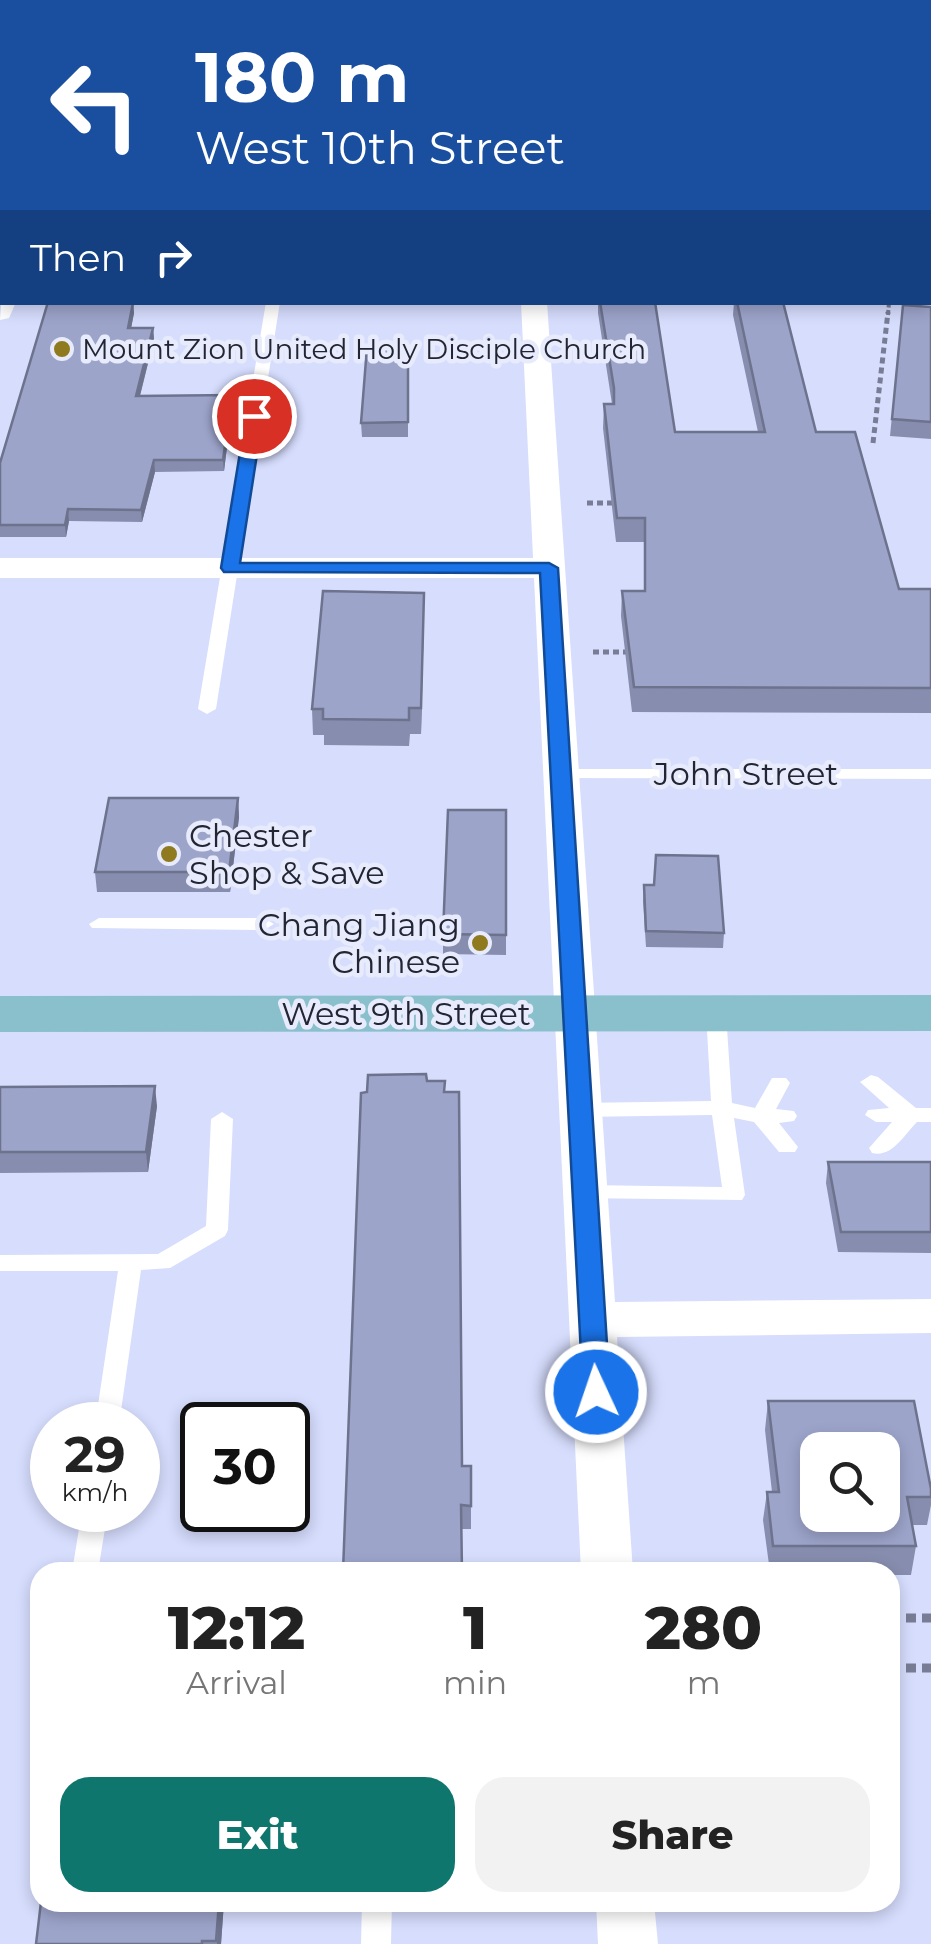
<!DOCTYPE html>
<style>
:root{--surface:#fff;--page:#f2f2f2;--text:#222;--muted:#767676;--accent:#0f766e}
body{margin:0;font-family:Montserrat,sans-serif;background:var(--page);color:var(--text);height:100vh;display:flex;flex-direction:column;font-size:38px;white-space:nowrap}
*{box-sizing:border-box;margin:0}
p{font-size:32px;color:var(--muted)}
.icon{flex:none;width:55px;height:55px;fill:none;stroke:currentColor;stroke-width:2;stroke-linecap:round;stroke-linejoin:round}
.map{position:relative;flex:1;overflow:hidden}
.drawer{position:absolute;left:30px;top:1562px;width:870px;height:350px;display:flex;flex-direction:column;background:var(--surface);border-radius:30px;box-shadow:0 5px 15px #0003}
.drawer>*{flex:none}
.top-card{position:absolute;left:0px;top:0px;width:932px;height:305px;box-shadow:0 5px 15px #0003;background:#1a4fa0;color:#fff;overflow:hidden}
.buttons{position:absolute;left:800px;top:1432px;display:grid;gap:20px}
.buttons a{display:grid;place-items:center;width:100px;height:100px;border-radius:20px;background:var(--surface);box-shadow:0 5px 15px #0003;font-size:50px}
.speed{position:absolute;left:30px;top:1402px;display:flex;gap:20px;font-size:50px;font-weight:700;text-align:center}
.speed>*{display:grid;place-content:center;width:130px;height:130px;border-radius:50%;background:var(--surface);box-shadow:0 5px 15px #0003;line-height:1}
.speed small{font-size:25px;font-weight:400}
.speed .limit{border:5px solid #111;border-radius:15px;background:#fff;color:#111}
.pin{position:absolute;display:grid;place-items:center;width:85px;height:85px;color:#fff;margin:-42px;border:5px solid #fff;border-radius:50%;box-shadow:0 2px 10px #0007}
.me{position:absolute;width:110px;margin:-55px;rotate:357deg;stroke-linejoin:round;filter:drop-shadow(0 0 8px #0008)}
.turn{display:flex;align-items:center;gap:35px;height:210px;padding:0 30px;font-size:45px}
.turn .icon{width:130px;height:130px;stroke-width:2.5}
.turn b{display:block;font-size:70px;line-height:85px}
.then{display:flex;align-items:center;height:95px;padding:0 30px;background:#0003;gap:20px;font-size:38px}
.eta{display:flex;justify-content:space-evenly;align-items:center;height:170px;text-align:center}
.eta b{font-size:60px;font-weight:800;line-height:70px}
.action{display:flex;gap:20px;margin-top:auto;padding:20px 30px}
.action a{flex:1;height:115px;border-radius:30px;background:var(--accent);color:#fff;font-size:40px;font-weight:800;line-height:115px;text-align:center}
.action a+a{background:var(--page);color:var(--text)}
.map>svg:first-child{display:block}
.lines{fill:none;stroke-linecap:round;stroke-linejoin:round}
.path-far2{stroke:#787d95;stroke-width:4;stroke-dasharray:5 2.5;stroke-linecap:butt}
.path-far1{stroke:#787d95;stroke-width:5;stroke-dasharray:6 4;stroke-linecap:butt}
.path{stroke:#787d95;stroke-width:9;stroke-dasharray:10 6;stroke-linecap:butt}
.service{fill:#fff;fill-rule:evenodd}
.minor{fill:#fff;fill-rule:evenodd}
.primary{fill:#89c0cc;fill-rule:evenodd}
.wall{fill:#868dae}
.shaded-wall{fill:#6d738d}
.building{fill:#9ca4ca;stroke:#6d738d;stroke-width:2.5;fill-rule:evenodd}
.route{fill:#1a73e8;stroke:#114b97;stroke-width:2.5}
.poi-dot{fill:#8f7a20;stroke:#e7ebfb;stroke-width:4}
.labels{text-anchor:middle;stroke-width:9;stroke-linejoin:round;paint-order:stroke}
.far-poi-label{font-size:28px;fill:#222534;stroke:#e7ebfb;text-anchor:start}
.street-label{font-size:32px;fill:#222534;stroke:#e7ebfb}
.poi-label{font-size:32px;fill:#222534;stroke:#e7ebfb;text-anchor:start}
</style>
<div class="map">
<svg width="931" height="1944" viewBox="0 0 931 1944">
<rect width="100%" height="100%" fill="#d6ddfd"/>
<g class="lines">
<path class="path-far2" d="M888,315L889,302"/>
<path class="path-far1" d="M873,443L888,312
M587,503H620
M593,652H631"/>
<path class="path" d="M890,1618H931
M890,1668H931"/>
<path class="service" d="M266,302H280L216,709L207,714L198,709Z
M561,769H931V779L555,778L552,774L555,770Z
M99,918H264L274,924L264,930L92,928L89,924Z
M716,1006L726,1013L732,1103L755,1108L772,1078H786L790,1083L776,1109L794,1111L797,1116L794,1121L779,1123L798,1147L795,1152H779L754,1122L734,1118L745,1195L742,1200L577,1198L574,1193L577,1188L585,1185L722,1187L712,1115L580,1117L569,1110L580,1103L711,1101L706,1013Z
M871,1075L878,1077L916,1108H931V1122H917C904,1135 892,1158 872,1153L869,1148L892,1122H876L865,1115L868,1110L889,1108L860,1082Z
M222,1112L233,1119L228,1230L225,1236L170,1268L141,1270L119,1425H95L118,1271H0V1255L158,1254L206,1226L211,1119Z
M82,1510H108L98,1572H72Z
M362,1902H392L391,1944H361Z"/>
<path class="minor" d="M507,0H527V2H507Z
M0,90H2V104H0Z
M931,289V305L921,303L930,302Z
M2,294V302H16L9,318L0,320Z
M521,302H547L615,1302L931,1299V1333L617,1337L633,1572H581L534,578H0V558H533Z
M596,1902H654L658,1944H598Z"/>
<path class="primary" d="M931,995V1031L0,1032V996Z"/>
</g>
<path class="wall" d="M598,302H655L675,432H758L733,315L734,302H737L816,432L899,589H931V713L632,712L621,616L622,591H644V542H616L603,428L604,404H612L598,313Z
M133,303L134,313L131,328H153L154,339L140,396L232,407L224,471L155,472L142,522L69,521L66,537H0V463Z
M903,305L931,307V439L890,436Z
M408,347V437H362L361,423Z
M424,593L421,734H410L409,746L324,745V735H313L312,709Z
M238,798L239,817L230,892H97L95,872Z
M506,810V955L443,954V934Z
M644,885L724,933L723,948L646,947L643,901Z
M0,1087L157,1106L148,1172L0,1173Z
M367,1092L462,1466H471V1529H461Z
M828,1162H931V1253L838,1252L826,1183Z
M768,1401L931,1489V1505L927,1525H912L916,1546L911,1575H890V1572H770L763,1520L767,1492H772L765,1430Z
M224,1902L221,1944H36Z"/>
<path class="shaded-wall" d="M133,303L134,313L129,339L128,328Z
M153,328L154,339L137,407L136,396Z
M232,395V407L224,471L223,460Z
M154,460L155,472L142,522L141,510Z
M68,509L69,521L66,537L65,525Z
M424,593V618L421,734V708Z
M238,798L239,817L230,892L229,872Z
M155,1086L157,1106L148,1172L146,1152Z
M219,1902H224L221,1944H217Z"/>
<path class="building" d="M48,302L133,303L128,328H153L136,396L232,395L223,460H154L141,510L68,509L65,525H0V463Z
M600,302H655L675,432H765L737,302H783L816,432H855L899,589H931V688L634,687L622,591H645V518H617L604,404H614V388Z
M903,305L931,307V422L892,419Z
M367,347H408V422L361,423Z
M323,591L424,593L421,708H409V720L323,719V709H312Z
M109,798H238L229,872H95Z
M448,810H506V935L443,934Z
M656,855L718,856L724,933L646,931L644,885H654Z
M426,1074L427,1081H445L444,1092H459L462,1466H471V1506L461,1505L462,1572H343L361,1093L367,1092L368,1075Z
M155,1086L146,1152H0V1087Z
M828,1162H931V1232H841Z
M768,1401H914L931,1489V1497H907L916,1546H773L767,1492H779ZM818,1450H882V1515H818Z
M41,1902H219L216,1941H202V1944H36Z"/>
<path class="route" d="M254,412L263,416L240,563H549L558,568L610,1392L606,1400L596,1403L587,1400L583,1392L540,573L224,572L221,568L246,416Z"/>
<g class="poi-dot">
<circle cx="62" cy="349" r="10"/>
<circle cx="169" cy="854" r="10"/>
<circle cx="480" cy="943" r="10"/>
</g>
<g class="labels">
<g class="far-poi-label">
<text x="82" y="359">Mount Zion United Holy Disciple Church</text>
</g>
<g class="street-label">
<text x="746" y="785">John Street</text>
<text x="406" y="1025">West 9th Street</text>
</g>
<g class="poi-label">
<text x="189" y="847">Chester<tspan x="189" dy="37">Shop &amp; Save</tspan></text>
<text x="460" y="936" text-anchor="end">Chang Jiang<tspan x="460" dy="37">Chinese</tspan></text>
</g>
</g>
</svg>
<div class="buttons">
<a><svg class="icon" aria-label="search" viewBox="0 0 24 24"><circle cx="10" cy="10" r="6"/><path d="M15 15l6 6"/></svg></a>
</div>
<div class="speed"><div>29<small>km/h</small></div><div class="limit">30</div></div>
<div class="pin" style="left:254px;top:416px;background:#d93025"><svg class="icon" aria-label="arrive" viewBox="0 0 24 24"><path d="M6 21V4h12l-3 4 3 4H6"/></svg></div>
<svg class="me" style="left:596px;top:1392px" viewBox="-20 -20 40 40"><circle r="17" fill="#1a73e8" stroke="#fff" stroke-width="3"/><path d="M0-11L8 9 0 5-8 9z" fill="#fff"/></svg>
<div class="top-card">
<div class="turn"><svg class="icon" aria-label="left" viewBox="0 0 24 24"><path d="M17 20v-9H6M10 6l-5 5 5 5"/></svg><div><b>180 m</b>West 10th Street</div></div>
<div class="then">Then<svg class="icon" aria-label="right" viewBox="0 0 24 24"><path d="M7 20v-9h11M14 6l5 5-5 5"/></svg></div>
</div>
<section class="drawer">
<div class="eta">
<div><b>12:12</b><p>Arrival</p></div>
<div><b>1</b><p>min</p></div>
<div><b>280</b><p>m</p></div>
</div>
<div class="action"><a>Exit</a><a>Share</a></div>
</section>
</div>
